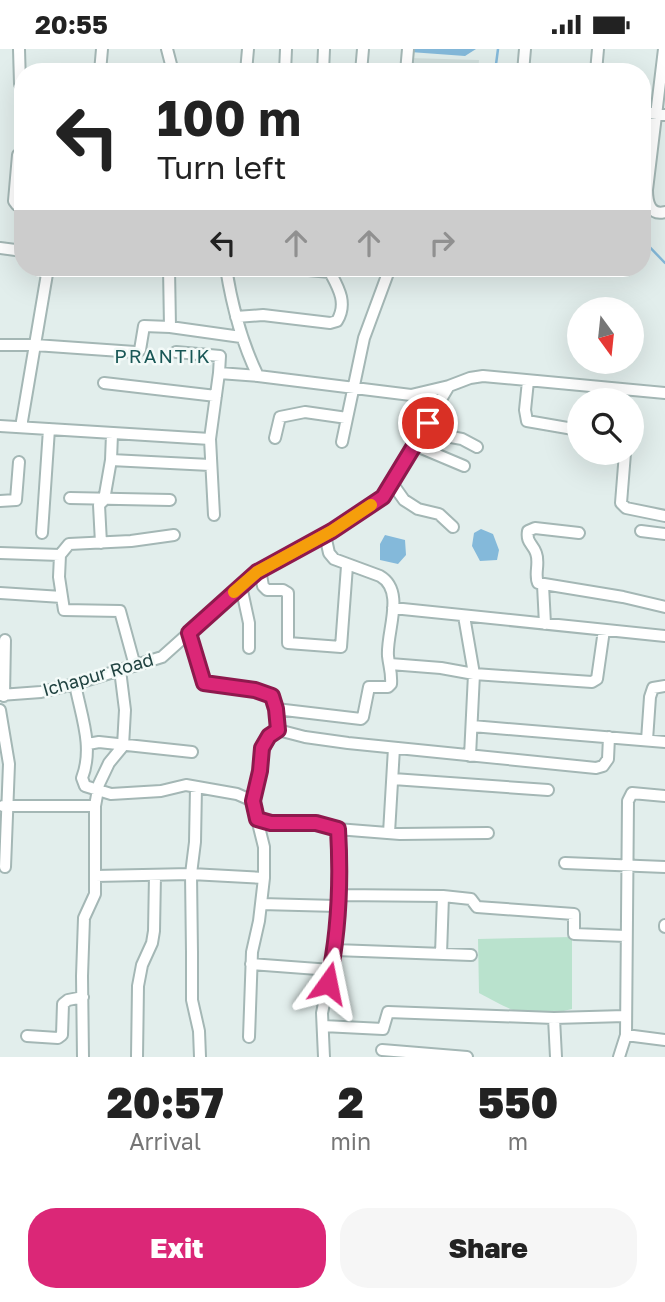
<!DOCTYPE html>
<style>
:root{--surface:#fff;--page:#f6f6f6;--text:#222;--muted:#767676;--accent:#db2777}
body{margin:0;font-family:"Golos Text",sans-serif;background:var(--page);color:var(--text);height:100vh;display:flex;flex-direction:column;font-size:26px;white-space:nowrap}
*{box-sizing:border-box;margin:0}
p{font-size:23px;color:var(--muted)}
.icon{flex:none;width:38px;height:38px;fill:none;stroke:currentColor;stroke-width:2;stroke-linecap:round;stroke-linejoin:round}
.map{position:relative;height:1008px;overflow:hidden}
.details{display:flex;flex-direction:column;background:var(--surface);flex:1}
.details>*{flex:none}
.banner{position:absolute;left:14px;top:14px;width:637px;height:214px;border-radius:28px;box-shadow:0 7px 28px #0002;background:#fff;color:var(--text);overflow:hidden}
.needle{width:46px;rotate:165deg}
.controls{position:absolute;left:567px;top:248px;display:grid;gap:14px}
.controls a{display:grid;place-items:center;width:77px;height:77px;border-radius:50%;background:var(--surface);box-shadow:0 7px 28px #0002;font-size:35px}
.pin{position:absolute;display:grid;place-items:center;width:60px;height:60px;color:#fff;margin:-30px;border:4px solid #fff;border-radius:50%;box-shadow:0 2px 7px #0007}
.me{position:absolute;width:77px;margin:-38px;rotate:12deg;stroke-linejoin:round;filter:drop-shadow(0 0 5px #0008)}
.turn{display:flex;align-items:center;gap:24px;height:147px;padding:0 28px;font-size:32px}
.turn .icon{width:91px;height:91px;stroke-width:2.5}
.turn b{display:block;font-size:49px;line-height:60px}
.lanes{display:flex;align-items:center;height:66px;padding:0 28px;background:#0003;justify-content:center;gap:35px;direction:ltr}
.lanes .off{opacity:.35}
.eta{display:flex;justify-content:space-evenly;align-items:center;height:119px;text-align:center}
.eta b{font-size:42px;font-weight:800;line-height:49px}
.cta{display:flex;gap:14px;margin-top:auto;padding:14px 28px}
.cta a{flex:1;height:80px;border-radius:28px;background:var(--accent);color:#fff;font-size:28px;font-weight:800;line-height:80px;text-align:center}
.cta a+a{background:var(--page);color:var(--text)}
.status{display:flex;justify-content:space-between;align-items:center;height:49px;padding:0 35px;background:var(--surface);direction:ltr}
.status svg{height:19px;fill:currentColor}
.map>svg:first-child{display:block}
.built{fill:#d0dedc}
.green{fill:#b9e2cd}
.water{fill:#84b9da}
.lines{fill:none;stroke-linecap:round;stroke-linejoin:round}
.stream{stroke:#84b9da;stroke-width:2.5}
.minor-casing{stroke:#a4b7b5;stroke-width:14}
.minor{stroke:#fff;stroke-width:10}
.route-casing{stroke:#8e194d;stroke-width:18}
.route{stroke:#db2777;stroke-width:12}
.slow{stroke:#f59e0b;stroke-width:12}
.labels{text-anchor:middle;stroke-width:5;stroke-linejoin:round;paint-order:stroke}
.street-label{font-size:18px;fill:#204240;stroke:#f3faf8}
.neighbourhood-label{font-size:19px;letter-spacing:2px;fill:#195756;stroke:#f3faf8}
</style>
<div class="status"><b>20:55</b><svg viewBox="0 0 49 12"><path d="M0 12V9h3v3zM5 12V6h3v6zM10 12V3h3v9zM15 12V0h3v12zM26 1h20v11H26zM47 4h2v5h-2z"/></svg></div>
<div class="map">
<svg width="665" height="1008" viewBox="0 0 665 1008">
<rect width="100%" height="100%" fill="#e2eeec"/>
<path class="built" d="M409,9L479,11L478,23H409Z"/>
<path class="green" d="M572,888V960C527,971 518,965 479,944L478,890Z"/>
<path class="water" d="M411,0H476L465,7L410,3Z
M481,480L493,485L499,501L497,511L480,512L472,497L474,484Z
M385,486L405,491L406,506L398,515L380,511V495Z"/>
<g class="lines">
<path class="stream" d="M495,23L498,0
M642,190L665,214"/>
<g class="minor-casing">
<path id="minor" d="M19,0L20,35L23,38
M167,0L173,23
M664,0L647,141C647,153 650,167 665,163
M100,23L102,0
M246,23L248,0
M285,23L286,0
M323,23L324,0
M361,23L363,0
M406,23L408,0
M523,23L525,0
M596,23L598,0
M642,63L665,66
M23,104L18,106L14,152L17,156H23
M0,199L23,202
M164,219H169L170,278L241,288
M226,219C232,257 241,292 258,327L411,346L449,337L470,329L483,327L665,344
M236,268L263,266L330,274L337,272C348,254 338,238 330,223L287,219
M0,296H35L135,303L140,301L144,277L170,278
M176,303L220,307L219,324
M528,332L525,361L527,372L579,381
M104,334L216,347
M427,374L440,386L462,390L477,398
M0,377L210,390L219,324L258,327
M21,378L48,219
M275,389L280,368L305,363L347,369
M210,390L214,466
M342,393L364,289L388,224
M414,396L464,417
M625,404L621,454L626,459L665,467
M111,411L210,416
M392,434L404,451L418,460L439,465L453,478
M70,449L170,451
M0,452L16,451L19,413
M641,482L665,485
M42,484L49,380
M579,484L535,479L528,482C526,494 533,495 536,504C540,514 534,525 538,534L623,548L665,558
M101,494L99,456L104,451L111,411L112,385
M0,504L60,506L69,495L131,492L174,486
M60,506L59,528L64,561L120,562L135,617
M260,521L263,537L267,541H283L288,544V594L341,598L347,517
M543,536L545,575
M241,537L249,574V599
M0,544L62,548
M393,559L665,587
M464,567L474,625L470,707
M189,584L202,631L206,635L255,641L269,645L276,660L278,681
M390,615L441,619L474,625L592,633L597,630L604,581
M75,635C81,667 94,698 82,729L85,737L111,745L161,742L186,736L237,745L253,752L257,770L271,774H316L337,780L400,785L488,784
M0,646L41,643L75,635L162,608L257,523L332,482L383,448L449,337
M4,647L5,591
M276,660L361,670L363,668L369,638H388L391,635C392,624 389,617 388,607C386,583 406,542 380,527L334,510L329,504L325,486
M0,661L9,715L5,818
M472,677L665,693
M647,691L650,648L653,639L665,637
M88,695L99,693L192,703
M393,730L548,741
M196,738L195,793L191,825L192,904V951L199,982L200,1008
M253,752C260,728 257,696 278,681L305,688L348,694L596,719L603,717L608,710L609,688
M3,757H95
M389,784L394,699
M565,814L665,818
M95,827L191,825L264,829
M338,846L443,847L471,850L477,858L574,865V885L626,887
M261,855L337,857
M665,876V878
M335,901L471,906
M441,905L443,847
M251,915L331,921
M554,969L556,1008
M323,977L383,980L388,963L554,969L625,967
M626,986L665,991
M27,987L58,989L62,986L63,955L68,951L83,948
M249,988L252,903L259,872L264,829V798L257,770
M382,1001L467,1008
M83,1008L82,927L84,869L95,845V757L99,735L109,714L123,697L125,661L120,621
M137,1008L138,937L142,916L152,894L154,882L155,826
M324,1008L322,964L335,901L340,817L337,780
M619,1008L626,986L628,752L632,744L665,747"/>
</g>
<use href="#minor" class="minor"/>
</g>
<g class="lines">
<g class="route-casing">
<path id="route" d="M328,934C339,884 341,831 338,780L316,774H271L257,770L253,752L260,722L262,699L269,687L278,681L276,660L272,647L255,641L204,634L189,584L257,523L332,482L383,448L428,374"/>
</g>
<use href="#route" class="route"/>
<path class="slow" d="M234,543L257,523L332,482L371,456"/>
</g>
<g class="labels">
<g class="street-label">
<text transform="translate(98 626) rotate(-16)" y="6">Ichapur Road</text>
</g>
<g class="neighbourhood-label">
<text x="163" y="314">PRANTIK</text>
</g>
</g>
</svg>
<div class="controls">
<a><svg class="needle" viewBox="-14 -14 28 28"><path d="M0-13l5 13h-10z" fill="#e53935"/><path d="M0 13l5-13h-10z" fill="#767676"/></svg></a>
<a><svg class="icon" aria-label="search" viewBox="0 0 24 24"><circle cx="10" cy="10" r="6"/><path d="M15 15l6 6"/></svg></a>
</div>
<div class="pin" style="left:428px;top:374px;background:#d93025"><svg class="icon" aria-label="arrive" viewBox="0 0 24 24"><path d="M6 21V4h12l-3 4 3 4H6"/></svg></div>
<svg class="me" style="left:328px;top:934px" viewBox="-20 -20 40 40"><path d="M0-17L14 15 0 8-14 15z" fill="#db2777" stroke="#fff" stroke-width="4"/></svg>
<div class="banner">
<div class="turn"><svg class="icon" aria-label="left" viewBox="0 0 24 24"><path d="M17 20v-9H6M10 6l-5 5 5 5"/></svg><div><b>100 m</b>Turn left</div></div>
<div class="lanes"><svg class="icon" aria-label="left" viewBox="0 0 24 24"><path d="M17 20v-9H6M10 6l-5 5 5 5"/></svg><svg class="icon off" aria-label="ahead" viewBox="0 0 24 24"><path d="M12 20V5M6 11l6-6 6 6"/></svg><svg class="icon off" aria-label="ahead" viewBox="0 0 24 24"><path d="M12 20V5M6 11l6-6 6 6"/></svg><svg class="icon off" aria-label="right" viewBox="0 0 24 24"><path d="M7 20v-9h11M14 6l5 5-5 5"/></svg></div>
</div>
</div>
<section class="details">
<div class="eta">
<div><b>20:57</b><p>Arrival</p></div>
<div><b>2</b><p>min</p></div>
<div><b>550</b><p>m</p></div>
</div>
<div class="cta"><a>Exit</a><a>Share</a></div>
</section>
